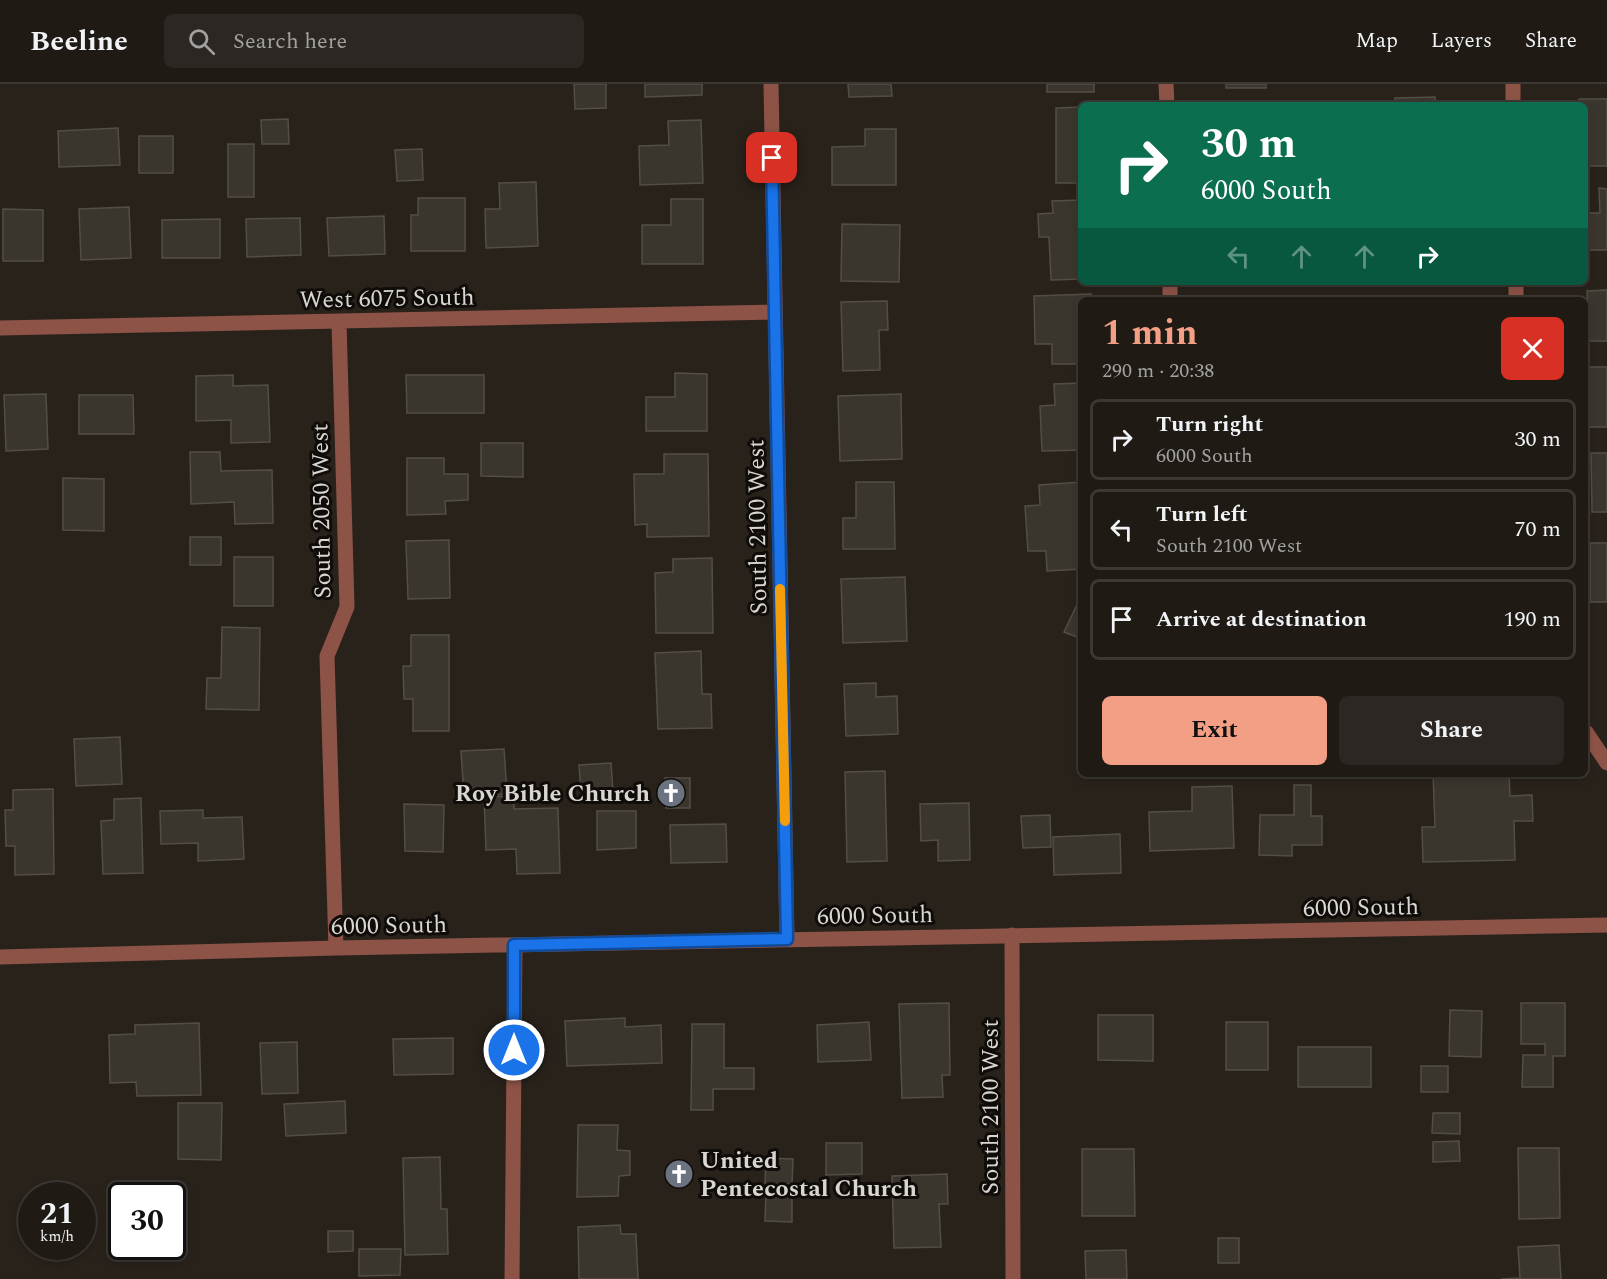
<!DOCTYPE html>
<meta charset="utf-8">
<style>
:root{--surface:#1f1a14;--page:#2c2722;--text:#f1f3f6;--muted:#a1a1a0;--line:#3c3834;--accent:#f39f86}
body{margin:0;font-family:Spectral,serif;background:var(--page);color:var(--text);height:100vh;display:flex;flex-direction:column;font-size:22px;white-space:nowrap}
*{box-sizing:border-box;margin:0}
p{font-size:20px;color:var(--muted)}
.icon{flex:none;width:33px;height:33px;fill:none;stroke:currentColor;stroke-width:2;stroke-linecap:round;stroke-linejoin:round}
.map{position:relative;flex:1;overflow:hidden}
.panel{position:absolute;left:1078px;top:213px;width:510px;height:480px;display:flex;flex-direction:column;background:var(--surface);border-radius:9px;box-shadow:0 3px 9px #0003,0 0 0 2px var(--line)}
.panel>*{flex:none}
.banner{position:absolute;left:1078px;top:18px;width:510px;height:183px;border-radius:9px;box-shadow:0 3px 9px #0003,0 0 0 2px var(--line);background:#0b6e4f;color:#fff;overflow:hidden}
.speed{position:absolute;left:18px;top:1098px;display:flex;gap:12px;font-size:30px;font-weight:700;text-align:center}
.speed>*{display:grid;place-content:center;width:78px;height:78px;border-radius:50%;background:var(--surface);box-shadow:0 3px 9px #0003,0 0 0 2px var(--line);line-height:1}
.speed small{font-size:15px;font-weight:400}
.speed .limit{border:3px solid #111;border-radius:9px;background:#fff;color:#111}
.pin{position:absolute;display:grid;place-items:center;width:51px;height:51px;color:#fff;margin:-26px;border-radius:12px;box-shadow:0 3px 9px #0006}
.me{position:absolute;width:66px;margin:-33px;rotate:0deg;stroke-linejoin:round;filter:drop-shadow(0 0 4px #0008)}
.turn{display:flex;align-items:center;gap:21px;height:126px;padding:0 24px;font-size:27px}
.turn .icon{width:78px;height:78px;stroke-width:2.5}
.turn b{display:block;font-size:42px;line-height:51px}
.lanes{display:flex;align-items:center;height:57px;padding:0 24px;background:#0003;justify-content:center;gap:30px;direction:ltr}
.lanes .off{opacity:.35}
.round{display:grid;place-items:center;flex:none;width:63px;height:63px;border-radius:9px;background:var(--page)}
.head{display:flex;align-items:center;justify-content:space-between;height:102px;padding:0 24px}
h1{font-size:36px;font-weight:700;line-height:45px;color:var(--accent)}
.cta{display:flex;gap:12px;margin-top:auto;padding:12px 24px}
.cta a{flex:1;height:69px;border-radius:9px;background:var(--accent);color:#111;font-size:24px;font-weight:700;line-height:69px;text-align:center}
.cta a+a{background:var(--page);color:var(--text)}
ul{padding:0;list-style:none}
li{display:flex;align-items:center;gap:18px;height:81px;margin:0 12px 9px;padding:0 12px;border:3px solid var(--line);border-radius:9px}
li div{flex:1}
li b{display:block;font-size:22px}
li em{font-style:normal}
header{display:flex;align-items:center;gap:36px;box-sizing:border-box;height:84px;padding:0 30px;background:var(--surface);border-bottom:2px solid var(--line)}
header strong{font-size:28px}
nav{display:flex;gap:33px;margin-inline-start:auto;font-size:21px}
.search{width:420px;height:54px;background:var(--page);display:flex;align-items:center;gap:15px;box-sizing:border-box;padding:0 21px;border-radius:9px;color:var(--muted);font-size:22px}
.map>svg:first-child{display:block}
.building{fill:#3b362d;stroke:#534e45;stroke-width:1.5}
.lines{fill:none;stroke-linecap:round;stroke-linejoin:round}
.minor{stroke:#8d5347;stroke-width:15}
.route-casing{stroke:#114b97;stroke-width:15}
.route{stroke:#1a73e8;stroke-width:10}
.slow{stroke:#f59e0b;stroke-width:10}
.labels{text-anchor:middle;stroke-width:6;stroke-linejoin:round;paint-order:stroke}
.street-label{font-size:24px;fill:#d9d5d0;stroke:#0f0c09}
.poi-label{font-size:24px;font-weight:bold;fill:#d9d5d0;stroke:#0f0c09;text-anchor:end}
</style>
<header>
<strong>Beeline</strong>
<div class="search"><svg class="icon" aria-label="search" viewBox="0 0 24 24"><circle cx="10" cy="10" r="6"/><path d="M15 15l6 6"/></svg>Search here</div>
<nav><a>Map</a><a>Layers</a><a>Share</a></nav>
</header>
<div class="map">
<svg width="1607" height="1195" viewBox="0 0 1607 1195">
<rect width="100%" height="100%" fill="#29221b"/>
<path class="building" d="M574,0H606V24L575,25Z
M645,0H702V11L645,13Z
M848,0H891L892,12L849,13Z
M1047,0H1094V8H1047Z
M1226,0H1266V4H1226Z
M1435,13L1436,21H1395V14Z
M1579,15H1607V82H1586V21H1579Z
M1236,19L1309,20V21H1236Z
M1082,23V99H1056V24Z
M288,35L289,60H262L261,36Z
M701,36L703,99L640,101L639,62L669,61L668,37Z
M118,44L120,81L59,83L58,47Z
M865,45H896V101H832V63L865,62Z
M139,52H173V89H139Z
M228,60H254V113H228Z
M422,65L423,96L397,97L395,66Z
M536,98L538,162L486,164L485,125H500L499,99Z
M1599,104L1607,105V166H1586V129H1600Z
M418,114H465V167H411V131H418Z
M671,115H703V180H642V141H671Z
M1082,116V195L1051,196L1049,153H1039L1038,130L1053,129L1052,117Z
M129,123L131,174L81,176L79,125Z
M3,125L43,126V177H3Z
M384,132L385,170L329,172L327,134Z
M300,134L301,171L247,173L246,135Z
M220,135V174H162V136Z
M842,140L900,141L899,198L841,197Z
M1239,198H1306V201L1239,202Z
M1607,206V257H1589L1587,207Z
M1091,210V216H1082V280H1052V260H1035L1034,212Z
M887,217L888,246H879L880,286L843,287L841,218Z
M1589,283H1607V343H1589Z
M675,289L707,290V347H646V313H675Z
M233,291V302L268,301L270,358L231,359V336L196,337V292Z
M406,291H484V329H407Z
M1082,299V366L1042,367L1040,322L1055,321L1054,300Z
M46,310L48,365L6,367L4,311Z
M901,310L902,375L840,377L838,312Z
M79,311H133L134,350H79Z
M481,359H523V393L481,392Z
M190,368H220L221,387L272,386L273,439L235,440L234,418L191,420Z
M1591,369H1607V428H1592Z
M664,370H708L709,452L647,453V440L635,441L634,390H664Z
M407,374H444V390H468V416L445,417L446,430L407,431Z
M63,394L104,395V447L63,446Z
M856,398H894L895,465H843V434H856Z
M1082,398V485L1047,487L1046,467H1028L1025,422L1040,421L1039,401Z
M190,453H221V481H190Z
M449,456L450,514L408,515L406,457Z
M1590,459H1607V518H1590Z
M234,473H273V522H234Z
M712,474L713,549H656L655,489L673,488V475Z
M905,493L907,557L843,559L841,495Z
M1082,510V555L1064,548Z
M222,543L260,544L259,626L206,625L207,594H221Z
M411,551H449V647H413V615H404L403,582H411Z
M701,567L702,610H711L712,644L658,645L655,569Z
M876,599V613L897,612L898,650L846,652L844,600Z
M120,653L122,700L76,702L74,655Z
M504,665L507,710L464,713L461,667Z
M611,679L613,708L581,709L579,681Z
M885,687L887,777L847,778L845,688Z
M1433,690H1509L1510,712L1532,711L1533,737H1514L1515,776L1423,778L1422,743H1435Z
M665,694H690V724H666Z
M1294,701H1311V732H1322V761H1292V772L1259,771L1260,731H1294Z
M1232,702L1234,764L1150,767L1149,728L1192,727V703Z
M53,705L54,790L15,791V762H6L5,726H13V706Z
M514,712V725L558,724L560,789L517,790L516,765L486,766L484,713Z
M141,714L143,789L103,790L101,737L114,736V715Z
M969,719L970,776L938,777V756L921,757L920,720Z
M404,720L444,721L443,768L405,767Z
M203,726V734L242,733L244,775L198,777V759L161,760L160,727Z
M597,727H636V764L597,766Z
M1050,731L1051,763L1023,764L1021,732Z
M726,740L727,778L671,779L670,741Z
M1120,750L1121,789L1054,791L1053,753Z
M949,919L950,991H942L943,1013L902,1014L899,920Z
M1521,919H1565V972H1553V1003H1522L1523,971H1545V960H1521Z
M1450,926L1482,927L1481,973L1449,972Z
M1098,931H1153V977L1098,976Z
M625,934V943L661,941L662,979L567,982L565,937Z
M869,938L871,976L818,978L817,941Z
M1226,938H1268V986H1226Z
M199,939L201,1011L137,1012L136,998L110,999L109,951L135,950V941Z
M692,940H724V984H754V1005H713V1026H691Z
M453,954V990L394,991L393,955Z
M297,958L298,1009L262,1010L260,959Z
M1298,963H1371V1003H1298Z
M1421,982H1448V1008H1421Z
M345,1017L346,1049L286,1052L284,1020Z
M178,1019H222L221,1076L178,1075Z
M1433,1029H1460V1050L1432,1049Z
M578,1041H618L617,1066L630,1067V1091L619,1092L618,1112L577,1113Z
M1459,1057L1460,1077L1433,1078V1058Z
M826,1059H862V1090L826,1091Z
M1518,1064H1559L1560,1134L1519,1135Z
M1082,1065H1134L1135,1132H1082Z
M440,1073L441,1125H447L448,1170L405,1171L403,1074Z
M766,1074L793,1075L792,1100H765Z
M947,1090L948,1120H939L941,1163L894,1164L892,1092Z
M766,1106H792V1138L765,1137Z
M620,1141L621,1150H636L638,1195H579L578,1143Z
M328,1147H353V1167L328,1168Z
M1218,1154H1239V1179H1218Z
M1559,1161L1561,1195H1501L1520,1194L1518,1163Z
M359,1165H401L400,1191L359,1192Z
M1126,1166L1127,1195H1086L1085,1167Z"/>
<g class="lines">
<path class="minor" d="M771,0L787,855
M1166,0L1167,21
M1513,0V21
M1170,198V216
M1516,198V216
M0,244L775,228
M1586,648L1607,679
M1012,851L1013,1195
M336,864L327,572L347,523L339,238
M0,873L336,864L1607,841
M512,1195L515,861"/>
</g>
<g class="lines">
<g class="route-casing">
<path id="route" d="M514,966V861L787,855L772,74"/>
</g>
<use href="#route" class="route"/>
<path class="slow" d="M780,505L785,737"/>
</g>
<defs>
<g id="church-disc" transform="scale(1.5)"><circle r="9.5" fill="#6b7280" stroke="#0f0c09"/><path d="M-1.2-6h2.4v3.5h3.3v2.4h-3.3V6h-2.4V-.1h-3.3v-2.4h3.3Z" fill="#fff"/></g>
</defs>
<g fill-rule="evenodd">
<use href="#church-disc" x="671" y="709"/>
<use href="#church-disc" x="679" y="1090"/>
</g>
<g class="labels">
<g class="street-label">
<text transform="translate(387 214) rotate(-1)" y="8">West 6075 South</text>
<text transform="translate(321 427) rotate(-91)" y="8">South 2050 West</text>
<text transform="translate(757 443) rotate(-91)" y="8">South 2100 West</text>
<text transform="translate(1361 823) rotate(-1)" y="8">6000 South</text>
<text transform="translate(875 831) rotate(-1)" y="8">6000 South</text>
<text transform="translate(389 841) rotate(-1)" y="8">6000 South</text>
<text transform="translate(990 1023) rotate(-90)" y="8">South 2100 West</text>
</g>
<g class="poi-label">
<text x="650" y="717">Roy Bible Church</text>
<text x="700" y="1084" text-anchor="start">United<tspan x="700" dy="28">Pentecostal Church</tspan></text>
</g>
</g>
</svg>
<div class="speed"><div>21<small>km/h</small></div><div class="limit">30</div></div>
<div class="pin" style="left:772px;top:74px;background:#d93025"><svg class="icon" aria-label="arrive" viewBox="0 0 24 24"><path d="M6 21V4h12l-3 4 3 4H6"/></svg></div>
<svg class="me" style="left:514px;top:966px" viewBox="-20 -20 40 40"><circle r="17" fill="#1a73e8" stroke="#fff" stroke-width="3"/><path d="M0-11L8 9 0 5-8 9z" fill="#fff"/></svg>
<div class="banner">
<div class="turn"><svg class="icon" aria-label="right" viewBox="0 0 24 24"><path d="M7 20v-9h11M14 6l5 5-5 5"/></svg><div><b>30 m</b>6000 South</div></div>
<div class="lanes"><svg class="icon off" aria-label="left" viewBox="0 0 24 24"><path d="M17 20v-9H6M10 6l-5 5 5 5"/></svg><svg class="icon off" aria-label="ahead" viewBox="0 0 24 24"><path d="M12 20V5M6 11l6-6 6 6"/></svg><svg class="icon off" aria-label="ahead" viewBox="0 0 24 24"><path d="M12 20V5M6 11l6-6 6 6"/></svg><svg class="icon" aria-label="right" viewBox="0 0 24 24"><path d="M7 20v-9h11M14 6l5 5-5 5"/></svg></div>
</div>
<section class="panel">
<div class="head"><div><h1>1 min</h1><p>290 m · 20:38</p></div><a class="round" style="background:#d93025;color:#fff"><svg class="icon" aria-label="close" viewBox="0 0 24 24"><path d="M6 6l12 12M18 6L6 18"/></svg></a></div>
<ul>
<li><svg class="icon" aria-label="right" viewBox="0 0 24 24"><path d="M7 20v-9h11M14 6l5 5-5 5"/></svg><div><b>Turn right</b><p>6000 South</p></div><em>30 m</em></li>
<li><svg class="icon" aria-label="left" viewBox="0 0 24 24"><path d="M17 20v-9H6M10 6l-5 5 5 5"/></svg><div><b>Turn left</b><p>South 2100 West</p></div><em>70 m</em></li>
<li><svg class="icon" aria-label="arrive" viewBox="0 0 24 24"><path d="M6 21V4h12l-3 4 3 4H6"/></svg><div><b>Arrive at destination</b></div><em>190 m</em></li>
</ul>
<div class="cta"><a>Exit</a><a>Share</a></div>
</section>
</div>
